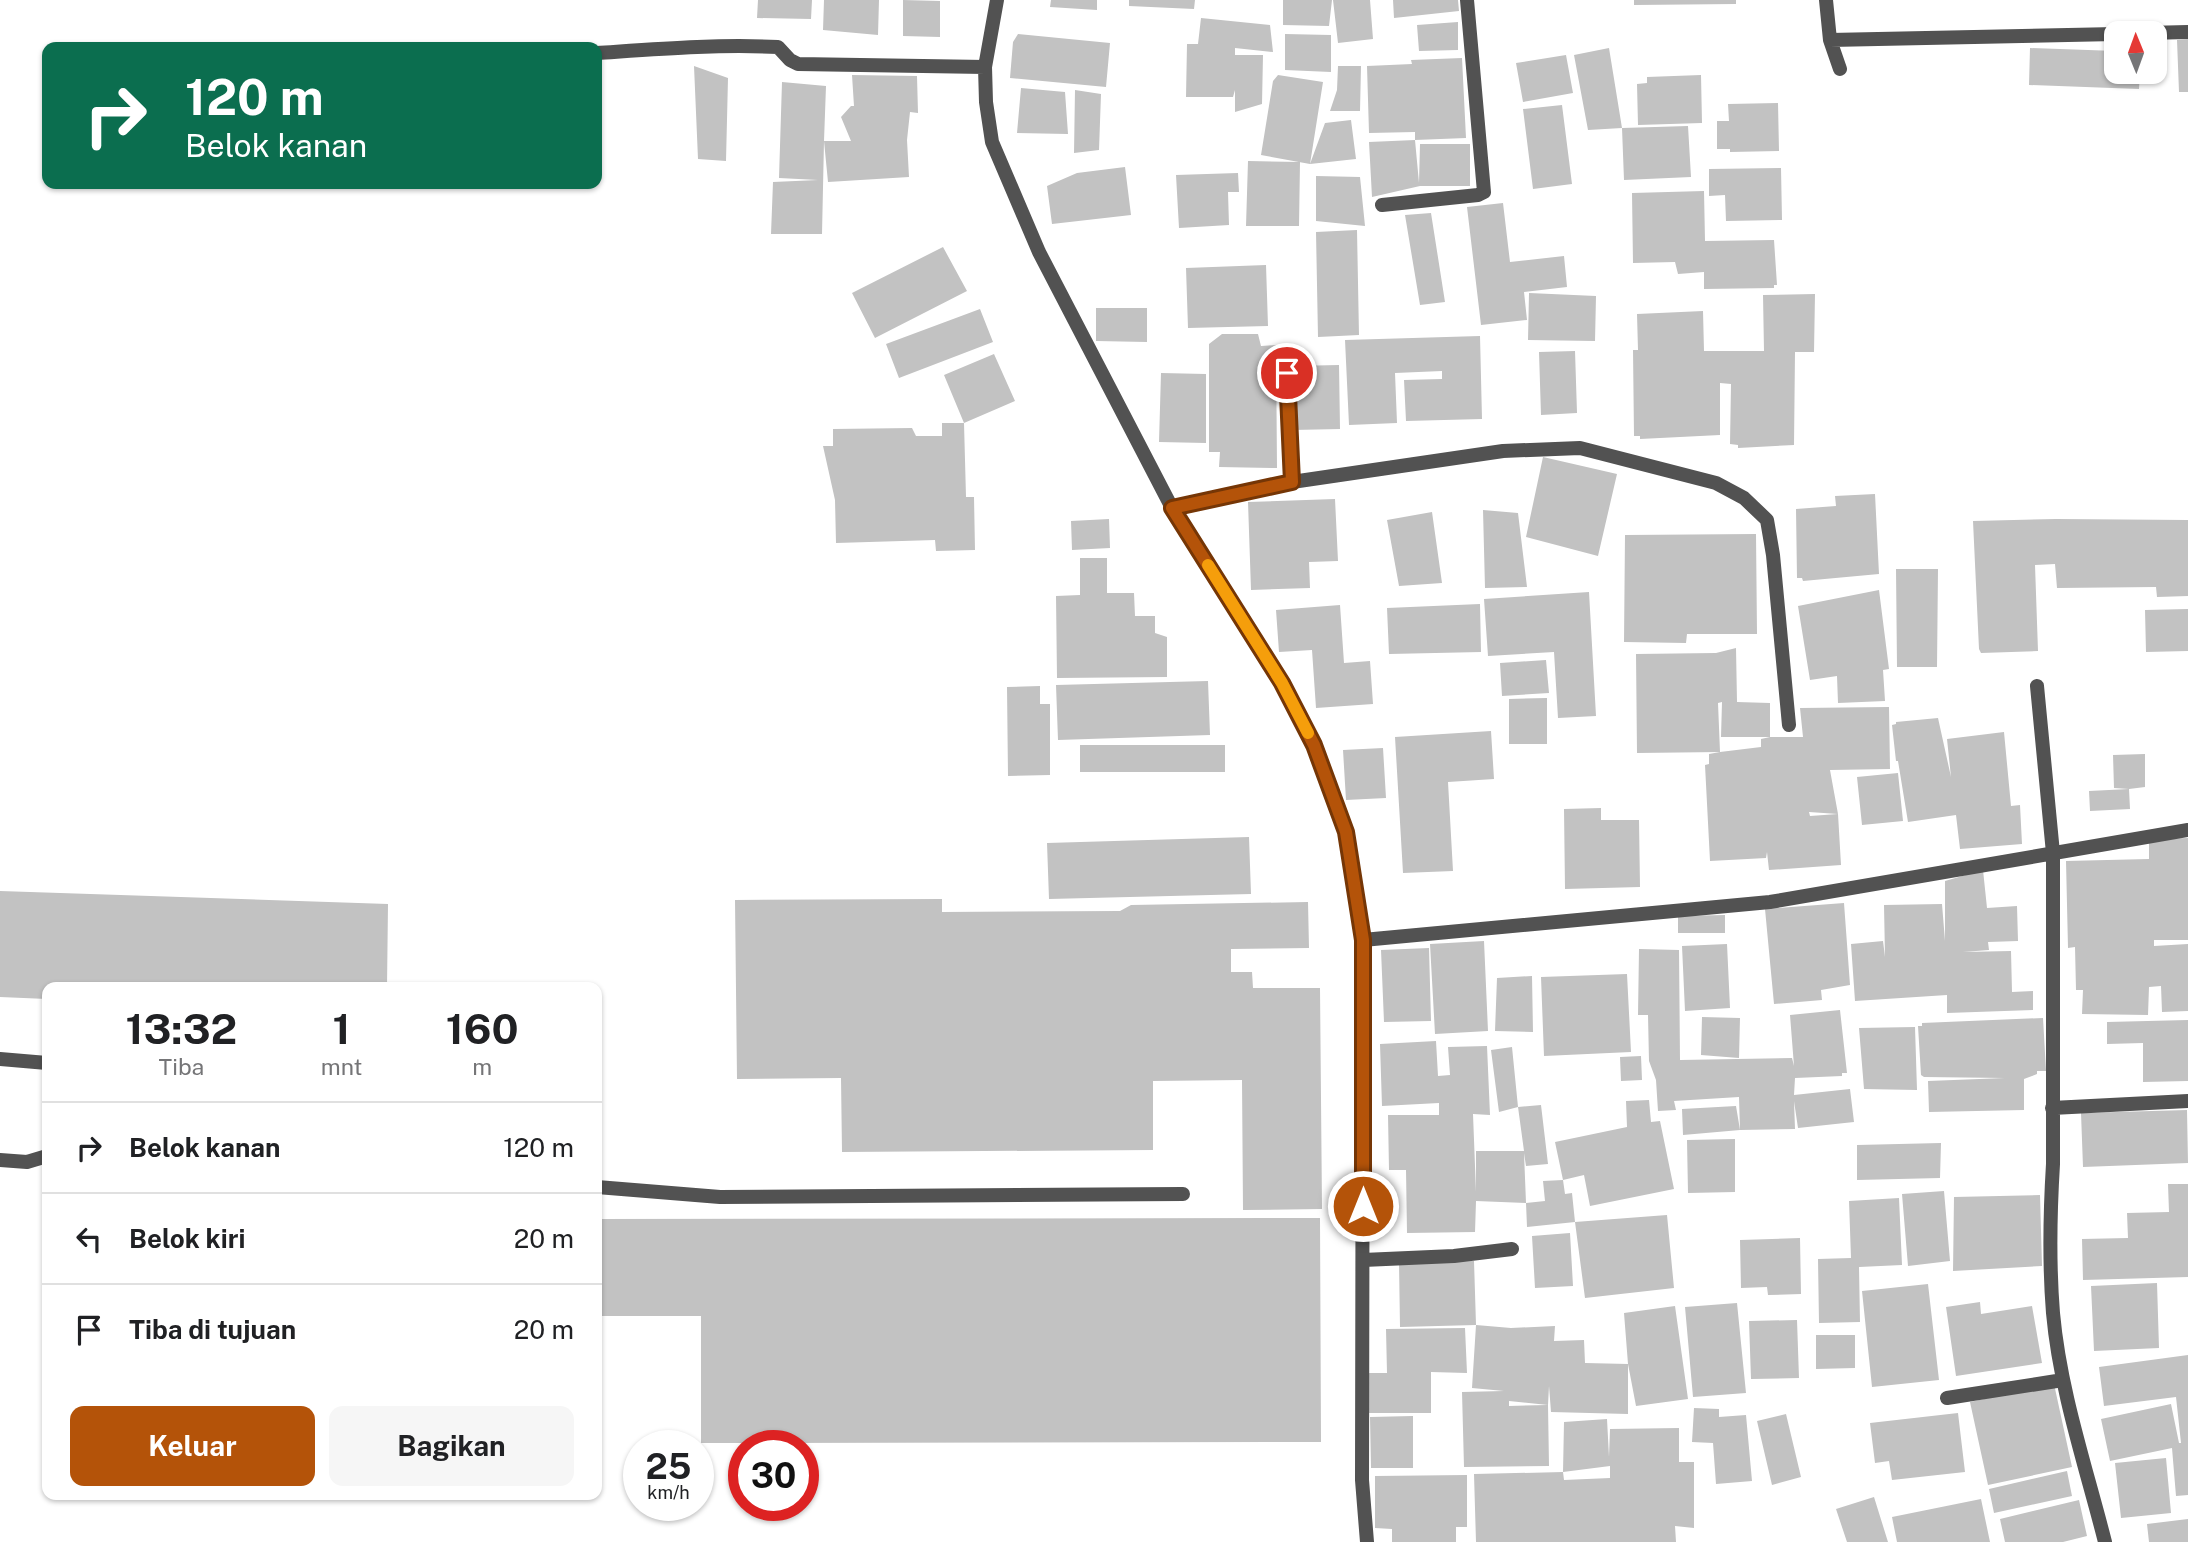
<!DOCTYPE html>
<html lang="id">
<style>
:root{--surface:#fff;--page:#f6f6f6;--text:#202124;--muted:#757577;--line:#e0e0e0;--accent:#b45309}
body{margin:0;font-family:"Public Sans",sans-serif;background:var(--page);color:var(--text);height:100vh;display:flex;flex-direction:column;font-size:26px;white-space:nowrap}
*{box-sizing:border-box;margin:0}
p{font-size:23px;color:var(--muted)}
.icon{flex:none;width:38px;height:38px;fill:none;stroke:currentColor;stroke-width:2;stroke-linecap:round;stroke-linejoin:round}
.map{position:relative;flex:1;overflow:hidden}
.panel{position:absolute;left:42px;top:982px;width:560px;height:518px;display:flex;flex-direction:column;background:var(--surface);border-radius:14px;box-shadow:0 2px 5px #0004}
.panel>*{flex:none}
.top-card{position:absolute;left:42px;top:42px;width:560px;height:147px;border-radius:14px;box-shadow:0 2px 5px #0004;background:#0b6e4f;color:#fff;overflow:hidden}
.needle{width:46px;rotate:359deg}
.controls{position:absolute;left:2104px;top:21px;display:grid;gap:14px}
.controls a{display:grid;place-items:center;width:63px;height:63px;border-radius:14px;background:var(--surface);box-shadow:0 2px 5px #0004;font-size:35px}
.speed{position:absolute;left:623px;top:1430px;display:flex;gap:14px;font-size:35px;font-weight:700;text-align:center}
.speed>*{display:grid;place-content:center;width:91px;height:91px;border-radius:50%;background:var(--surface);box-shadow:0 2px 5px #0004;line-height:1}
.speed small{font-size:18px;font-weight:400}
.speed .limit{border:10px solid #d22;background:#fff;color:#111}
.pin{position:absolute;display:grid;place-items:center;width:60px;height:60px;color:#fff;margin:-30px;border:4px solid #fff;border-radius:50%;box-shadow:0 2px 7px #0007}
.me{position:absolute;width:77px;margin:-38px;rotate:0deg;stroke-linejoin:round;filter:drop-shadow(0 0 5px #0008)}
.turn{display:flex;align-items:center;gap:24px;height:147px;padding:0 28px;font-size:32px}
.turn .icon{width:91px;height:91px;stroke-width:2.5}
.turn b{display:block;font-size:49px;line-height:60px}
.eta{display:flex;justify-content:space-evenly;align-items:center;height:119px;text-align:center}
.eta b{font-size:42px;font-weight:700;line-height:49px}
.cta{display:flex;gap:14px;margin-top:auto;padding:14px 28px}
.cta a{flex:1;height:80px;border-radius:14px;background:var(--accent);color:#fff;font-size:28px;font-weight:700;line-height:80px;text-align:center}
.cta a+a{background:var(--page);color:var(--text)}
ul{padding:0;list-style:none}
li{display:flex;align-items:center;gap:21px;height:91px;padding:0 28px;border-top:2px solid var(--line)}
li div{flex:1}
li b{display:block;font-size:26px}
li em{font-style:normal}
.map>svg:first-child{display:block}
.building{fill:#c2c2c2}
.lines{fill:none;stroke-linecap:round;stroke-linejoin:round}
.lane{stroke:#525252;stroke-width:14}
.street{stroke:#525252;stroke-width:14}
.route-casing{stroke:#753606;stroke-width:18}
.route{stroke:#b45309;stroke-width:12}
.slow{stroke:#f59e0b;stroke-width:12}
</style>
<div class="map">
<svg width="2188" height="1542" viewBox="0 0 2188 1542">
<rect width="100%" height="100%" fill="#fff"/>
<path class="building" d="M758,0H812L811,19L757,18Z
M824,0H879L878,35L823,30Z
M903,0L940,1V37L903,36Z
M1051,0H1097V10L1050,7Z
M1129,0H1195L1194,9L1129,6Z
M1283,0H1332L1329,26L1283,25Z
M1333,0H1370L1373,39L1338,43Z
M1393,0H1458L1459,11L1394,18Z
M1634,0H1736V4L1634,5Z
M1201,18L1270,25L1273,52L1235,48V55H1263L1262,104L1235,112V90L1233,97H1186L1187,44H1198Z
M1458,22V50L1419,51L1417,25Z
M1018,34L1110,43L1106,87L1010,78L1013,42Z
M1285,34L1331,35V72L1285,70Z
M2188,39V92H2179L2177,40Z
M1609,48L1622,128L1588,130L1574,55Z
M2030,48L2116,51V72H2140L2139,89L2029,85Z
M1566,55L1573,93L1523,102L1516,63Z
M1462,58L1466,138L1415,140V132L1369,133L1367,66L1412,64L1411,60Z
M694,66L728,78L726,161L698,159Z
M1338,66H1361L1360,111H1330L1337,90Z
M852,75L917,76L918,113L910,112L907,140L909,177L828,182L824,141L822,234H771L773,182L818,180L779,178L782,82L826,86L824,141H851L841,117L851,106H854Z
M1278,75L1323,82L1310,164L1325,123L1351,120L1356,159L1310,164L1261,155L1273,81Z
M1701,75L1702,123L1638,125L1637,84L1647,83V77Z
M1021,88L1065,92L1068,134L1017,133Z
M1075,90L1101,94L1099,150L1074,153Z
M1778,103L1779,151L1730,152V149H1717V121H1729L1728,104Z
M1562,105L1572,184L1533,189L1523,109Z
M1688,126L1691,177L1624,180L1622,128Z
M1415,140L1419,183L1420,144H1470V186H1420L1372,197L1369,142Z
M1248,161L1300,162L1299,226H1246Z
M1125,167L1131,215L1052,224L1047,186L1077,173Z
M1781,168L1782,220L1726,221L1725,195L1709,196V169Z
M1238,173L1239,192H1228L1229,225L1179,228L1176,175Z
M1316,176L1360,177L1365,226L1316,221Z
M1704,191L1705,241L1774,240L1777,285H1774V288L1704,289V272L1678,274L1675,262L1633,263L1632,193Z
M1503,203L1510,262L1564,256L1567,287L1524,292L1527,320L1481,325L1467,207Z
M1431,213L1445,302L1420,305L1405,215Z
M1357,230L1359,335L1318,337L1316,232Z
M943,247L967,291L875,338L852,293Z
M1266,265L1268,326L1188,328L1186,268Z
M1529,293L1596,296L1595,341L1528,340Z
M1815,294L1814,352H1795L1794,445L1738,448V445L1730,444L1731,384L1720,383V435L1640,439V436H1634L1633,350H1638L1637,314L1703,311L1704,351H1764L1763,295Z
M1096,308H1147V342L1096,341Z
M980,309L993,342L899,378L886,344Z
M1222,334H1258L1261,346L1276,345L1277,468L1219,467L1220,452H1209V344Z
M1480,336L1482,419L1406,421L1404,380L1442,379V371L1395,373L1397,423L1349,425L1345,340Z
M1575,351L1577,413L1541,415L1539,352Z
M994,354L1015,401L964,423L944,375Z
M1339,365L1340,429L1293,430V366Z
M1161,373L1206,374V443L1159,442Z
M942,423H964L966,497H974L975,550L936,551L935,540L836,543L835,500L823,446H833V429L912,428L916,436H942Z
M1543,457L1617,474L1598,556L1526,537Z
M1875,494L1879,574L1803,581L1802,578H1797L1796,509L1836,506L1835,496Z
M1335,499L1338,561L1309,562L1310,588L1251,590L1248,502Z
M1483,510L1518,513L1527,587L1485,588Z
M1432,512L1442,583L1399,586L1387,520Z
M1109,519L1110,548L1072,550L1071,521Z
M2056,519L2188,520V596L2157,597L2156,587L2057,588L2055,564L2035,565L2038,651L1981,653L1979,649L1973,521Z
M1756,534L1757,634H1687L1686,643L1624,642L1625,535Z
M1080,558H1107V593H1134L1135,616H1155V633L1167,637V677L1057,678L1056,596L1080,595Z
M1896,569H1938L1937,667H1897Z
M1879,590L1889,669L1883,670L1885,701L1838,703L1837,676L1810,680L1798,606Z
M1589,592L1596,716L1558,718L1554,652L1488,656L1484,599Z
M1480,604L1481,652L1389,654L1387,608Z
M1340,605L1344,663L1370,661L1373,704L1316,708L1312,650L1279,652L1276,610Z
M2188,609V651L2146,652L2145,610Z
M1736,648L1737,702L1770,703V737H1721L1722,702L1718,703L1720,752L1761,747V739L1770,737H1803L1800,708L1889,707L1890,769L1830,770L1838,814L1809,812L1810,816L1838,814L1841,865L1769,870L1767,852L1766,858L1710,861L1705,765L1709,764V754L1720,752L1637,753L1636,654L1716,653Z
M1546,660L1549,693L1502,696L1500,663Z
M1208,681L1210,735L1058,740L1056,685Z
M1040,686V704H1050V775L1008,776L1007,687Z
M1547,698V744H1509V699Z
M1938,718L1951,777L1947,739L2004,732L2011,806L2020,805L2022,844L1960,849L1956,815L1908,822L1898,761H1896L1892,725L1896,724V722Z
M1491,731L1494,779L1448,782L1453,871L1403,873L1395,737Z
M1080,745H1225V772H1080Z
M1383,748L1386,798L1346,800L1343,750Z
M2145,754V787L2129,789L2130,809L2090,811L2089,791L2129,789L2114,788L2113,755Z
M1898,773L1903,821L1862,825L1857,777Z
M1601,808V820H1639L1640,887L1565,889L1564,809Z
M1249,837L1251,894L1049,899L1047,843Z
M2188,838V940H2154V946L2188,944V1011L2162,1012L2161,986L2149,987L2148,1015L2082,1014L2083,990H2076L2075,947L2068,948L2066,861L2149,859V839Z
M1983,870L1987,908L2017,906L2018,941L1988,942L1989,950L1963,952L2011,951L2012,992L2033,991V1010L1947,1013V995L1855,1001L1851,944L1883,941L1885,957L1884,905L1942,904L1945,941V881Z
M0,891L388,904L387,987H47V999L0,997Z
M942,899V912L1120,911L1131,905L1308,902L1309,948L1231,949V972H1252L1253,988H1320L1322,1209L1243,1210L1242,1080L1153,1081V1150L842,1152L841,1078L737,1079L735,900Z
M1844,903L1850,985L1821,990L1822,1000L1774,1004L1765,909Z
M1725,915V933H1678V916Z
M1484,941L1488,1031L1435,1034L1430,944Z
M1727,944L1730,1008L1685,1011L1682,946Z
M1429,948L1431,1021L1384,1022L1381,950Z
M1639,949L1679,950L1680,1060L1792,1058L1794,1066L1790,1015L1840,1010L1847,1073H1842V1076L1795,1078L1794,1095L1850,1089L1854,1122L1798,1128L1794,1101L1795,1129L1740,1130L1683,1135L1682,1109L1736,1106L1740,1130L1739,1097L1674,1101L1676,1110L1658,1111L1656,1080L1649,1061L1648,1015H1638Z
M1627,974L1631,1052L1544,1056L1541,977Z
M1532,976L1533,1032L1495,1031L1497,978Z
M1702,1017L1740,1018L1739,1058L1701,1055Z
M2043,1018L2046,1071H2037V1074L2024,1079V1110L1929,1112L1928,1081L2005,1078L1924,1077L1921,1075L1918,1026H1922V1023Z
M2188,1020V1081L2143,1082V1043L2107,1044V1022Z
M1915,1027L1917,1090L1864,1089L1859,1028Z
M1436,1041L1438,1076L1450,1075L1448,1047L1487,1046L1490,1115L1473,1114L1476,1192V1151H1524L1518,1107L1499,1112L1491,1050L1512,1047L1518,1107L1541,1105L1548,1164L1526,1166L1524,1153L1526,1203L1476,1201L1475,1232L1407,1233L1406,1170H1389L1388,1115H1439V1103L1382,1106L1380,1044Z
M1641,1056L1642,1080L1621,1081L1620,1057Z
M1649,1100L1651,1122L1660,1121L1674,1189L1590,1206L1584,1175L1563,1180L1555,1142L1627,1127L1626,1101Z
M2187,1110L2188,1163L2083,1167L2081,1113Z
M1735,1139V1192L1688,1193L1687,1140Z
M1941,1143L1940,1178L1857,1180V1145Z
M1563,1180L1565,1194L1572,1193L1575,1222L1527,1227L1526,1203L1545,1201L1543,1181Z
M2168,1184H2188V1277L2083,1280L2082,1239L2128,1238L2127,1213L2169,1212Z
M1944,1191L1950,1261L1908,1266L1902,1194Z
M2040,1195L2042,1266L1953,1271L1954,1197Z
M1899,1198L1902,1265L1859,1267L1860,1322L1819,1323L1818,1259L1851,1258L1849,1201Z
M1667,1215L1674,1288L1585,1298L1575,1222Z
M1320,1218L1321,1442L701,1443V1316H597V1219Z
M1570,1233L1573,1286L1535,1288L1532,1236Z
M1800,1238L1801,1294L1768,1295L1767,1287L1741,1288L1740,1240Z
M1474,1261L1476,1325L1400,1327L1399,1262Z
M2157,1283L2159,1348L2094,1351L2091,1286Z
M1928,1284L1939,1380L1872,1387L1862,1291Z
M1980,1302L1981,1314L2032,1306L2042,1363L1956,1376L1946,1307Z
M1737,1303L1746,1393L1693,1397L1685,1307Z
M1675,1306L1688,1399L1636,1406L1628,1364L1624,1313Z
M1797,1320L1799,1378L1751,1379L1749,1321Z
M1476,1325L1511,1328L1555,1326L1554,1341L1584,1340L1585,1363L1628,1364V1414L1551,1412L1549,1386L1548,1405L1509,1401V1406L1548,1405L1549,1466L1464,1467L1462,1392L1504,1391L1472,1388Z
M1465,1328L1467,1373L1431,1372V1413H1369V1373H1387L1386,1329Z
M1816,1335H1855V1368L1816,1369Z
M2188,1355V1495L2176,1496L2172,1448L2110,1461L2101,1419L2171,1404L2179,1443H2181L2176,1397L2104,1406L2099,1367Z
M2054,1384L2072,1467L1988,1485L1970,1402Z
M1694,1408L1719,1409V1417L1746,1415L1752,1481L1716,1484L1713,1443L1692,1442Z
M1958,1413L1965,1472L1892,1480L1889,1461L1875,1463L1870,1423Z
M1786,1414L1801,1477L1772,1485L1757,1421Z
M1413,1416V1468H1371L1370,1417Z
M1607,1419L1609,1457L1610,1429L1679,1428V1462H1694V1528L1675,1526L1676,1542H1476L1474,1474L1563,1472L1564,1480L1610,1478V1466L1563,1472L1564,1422Z
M2166,1458L2171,1513L2121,1518L2115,1463Z
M2067,1471L2072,1496L1994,1513L1989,1489Z
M1467,1475V1527H1456V1542H1392V1529L1375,1528V1476Z
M1874,1497L1888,1542H1847L1836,1509Z
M1981,1499L1990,1542H1897L1892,1517Z
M2079,1500L2087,1536L2063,1542H2005L2000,1519Z
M2188,1519V1542H2149L2147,1524Z"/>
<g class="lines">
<path class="lane" d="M0,1059L47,1063
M0,1160L27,1162L47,1156
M597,1187L720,1197L1183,1194"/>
<path class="street" d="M997,0L985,67L986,102L992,142L1039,252L1172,508L1282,683L1314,745L1346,832L1363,940L1362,1480L1367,1542
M1826,0L1830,40L1840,69
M2146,33L2188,32
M1830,40L2116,34
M597,53C657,49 717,44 778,47L790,60L798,64L985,67
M1382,205L1478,195L1484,192L1467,0
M1287,373L1292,482
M1172,508L1292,482L1503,451L1580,448L1716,483L1744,498L1767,520L1773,555L1789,725
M2037,686L2053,853V1164C2050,1213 2049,1264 2053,1313C2060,1391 2086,1467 2105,1542
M1363,940L1770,902L2188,830
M2052,1108L2188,1101
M1363,1260L1454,1256L1512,1249
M1947,1398L2063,1380"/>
</g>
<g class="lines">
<g class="route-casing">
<path id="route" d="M1287,373L1292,482L1172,508L1282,683L1314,745L1346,832L1363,940V1206"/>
</g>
<use href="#route" class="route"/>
<path class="slow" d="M1208,565L1282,683L1308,733"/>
</g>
</svg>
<div class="controls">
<a><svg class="needle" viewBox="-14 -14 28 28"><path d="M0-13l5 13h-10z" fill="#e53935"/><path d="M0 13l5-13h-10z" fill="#757577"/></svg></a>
</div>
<div class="speed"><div>25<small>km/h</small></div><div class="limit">30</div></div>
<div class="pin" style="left:1287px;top:373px;background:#d93025"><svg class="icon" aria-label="arrive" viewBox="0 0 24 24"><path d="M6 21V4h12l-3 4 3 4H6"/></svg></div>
<svg class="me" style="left:1363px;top:1206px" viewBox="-20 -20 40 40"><circle r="17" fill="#b45309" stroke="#fff" stroke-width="3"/><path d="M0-11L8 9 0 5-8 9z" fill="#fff"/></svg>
<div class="top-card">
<div class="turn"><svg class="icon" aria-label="right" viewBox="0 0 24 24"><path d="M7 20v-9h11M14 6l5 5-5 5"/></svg><div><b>120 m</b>Belok kanan</div></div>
</div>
<section class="panel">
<div class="eta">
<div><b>13:32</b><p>Tiba</p></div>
<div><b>1</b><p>mnt</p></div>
<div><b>160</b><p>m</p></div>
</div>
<ul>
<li><svg class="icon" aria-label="right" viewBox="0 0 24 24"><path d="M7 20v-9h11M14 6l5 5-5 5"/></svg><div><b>Belok kanan</b></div><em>120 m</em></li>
<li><svg class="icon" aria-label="left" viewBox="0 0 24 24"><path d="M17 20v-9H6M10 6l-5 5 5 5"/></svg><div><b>Belok kiri</b></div><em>20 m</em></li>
<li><svg class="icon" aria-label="arrive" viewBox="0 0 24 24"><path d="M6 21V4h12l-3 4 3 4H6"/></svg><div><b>Tiba di tujuan</b></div><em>20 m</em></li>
</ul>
<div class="cta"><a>Keluar</a><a>Bagikan</a></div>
</section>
</div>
